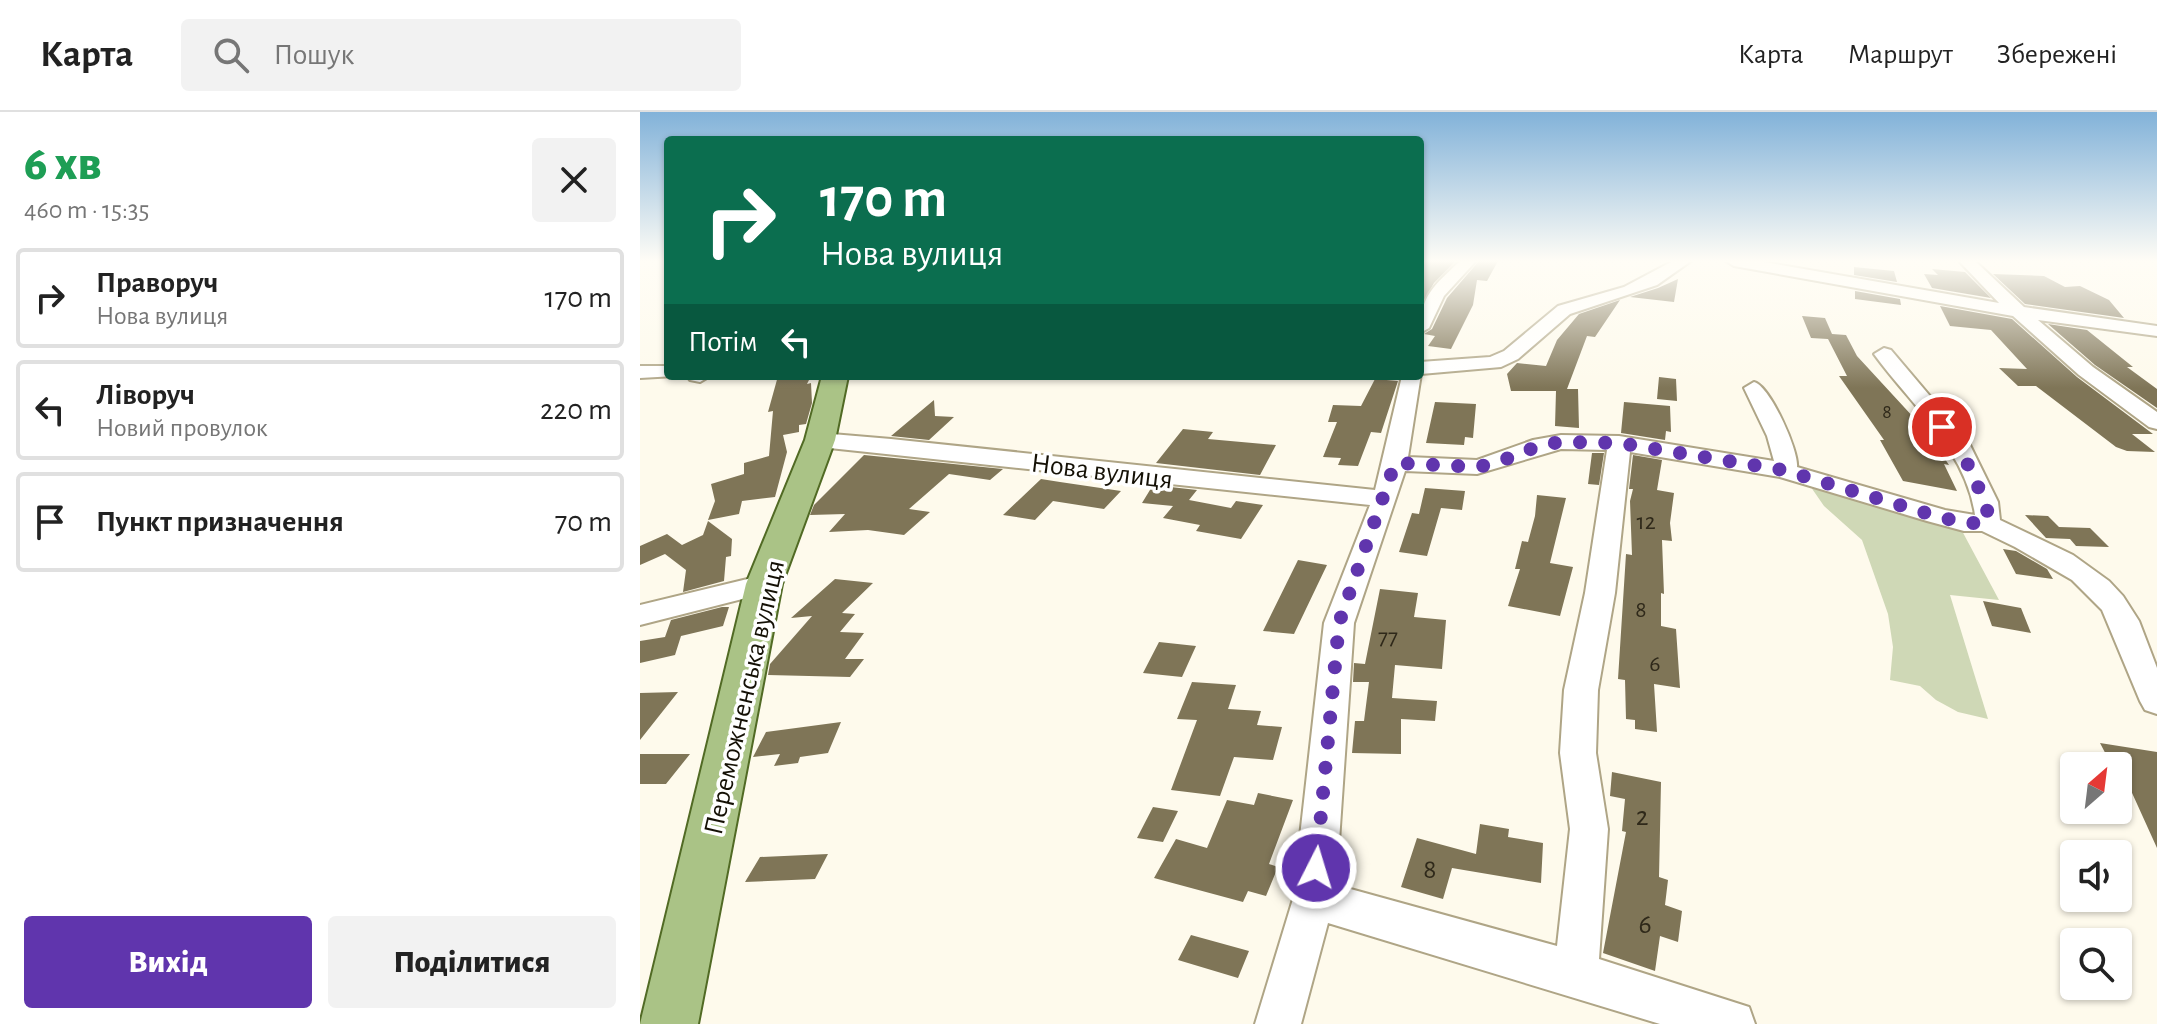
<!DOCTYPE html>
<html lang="uk">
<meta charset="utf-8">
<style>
:root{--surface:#fff;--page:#f2f2f2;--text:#222;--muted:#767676;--line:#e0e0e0;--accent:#6035ad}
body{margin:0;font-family:"Alegreya Sans",sans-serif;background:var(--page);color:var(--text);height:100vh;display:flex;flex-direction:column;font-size:30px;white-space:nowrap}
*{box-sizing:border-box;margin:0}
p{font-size:26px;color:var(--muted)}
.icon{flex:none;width:44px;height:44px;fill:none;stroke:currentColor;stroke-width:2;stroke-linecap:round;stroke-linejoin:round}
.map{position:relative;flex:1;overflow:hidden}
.details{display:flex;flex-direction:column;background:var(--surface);width:640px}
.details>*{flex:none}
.hud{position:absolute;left:24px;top:24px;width:760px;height:244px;border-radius:8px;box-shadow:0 2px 6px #0004;background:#0b6e4f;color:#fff;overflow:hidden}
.needle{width:52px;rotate:28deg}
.tools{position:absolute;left:1420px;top:640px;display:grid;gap:16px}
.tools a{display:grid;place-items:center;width:72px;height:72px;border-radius:8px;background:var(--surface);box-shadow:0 2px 6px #0004;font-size:40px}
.pin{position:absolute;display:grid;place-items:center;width:68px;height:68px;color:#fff;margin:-34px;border:4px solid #fff;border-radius:50%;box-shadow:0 2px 8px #0007}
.me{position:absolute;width:88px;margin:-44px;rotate:5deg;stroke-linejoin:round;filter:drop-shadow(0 0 6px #0008)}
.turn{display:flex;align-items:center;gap:28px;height:168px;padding:0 24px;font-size:36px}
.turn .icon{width:104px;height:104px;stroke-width:2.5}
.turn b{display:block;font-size:56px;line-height:68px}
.then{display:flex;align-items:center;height:76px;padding:0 24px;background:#0003;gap:16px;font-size:30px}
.round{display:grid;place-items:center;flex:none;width:84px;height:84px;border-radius:8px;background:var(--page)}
.summary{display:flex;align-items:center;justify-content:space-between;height:136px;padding:0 24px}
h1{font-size:48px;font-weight:800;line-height:60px;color:#1e9e55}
.cta{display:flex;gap:16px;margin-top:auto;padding:16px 24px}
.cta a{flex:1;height:92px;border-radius:8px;background:var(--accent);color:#fff;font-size:32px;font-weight:800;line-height:92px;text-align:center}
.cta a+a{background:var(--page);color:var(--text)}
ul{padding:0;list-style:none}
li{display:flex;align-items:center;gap:24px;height:100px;margin:0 16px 12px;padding:0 8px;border:4px solid var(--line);border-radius:8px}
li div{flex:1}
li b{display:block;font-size:30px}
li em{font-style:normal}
header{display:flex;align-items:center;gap:48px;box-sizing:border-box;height:112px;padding:0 40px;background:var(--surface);border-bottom:2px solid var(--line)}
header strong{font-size:38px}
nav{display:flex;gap:44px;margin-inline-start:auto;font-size:28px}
.search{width:560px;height:72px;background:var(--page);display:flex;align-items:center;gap:20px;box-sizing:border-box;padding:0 28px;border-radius:8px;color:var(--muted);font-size:30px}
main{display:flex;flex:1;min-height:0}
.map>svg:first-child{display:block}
.green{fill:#cfd8b6}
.building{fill:#7f7557}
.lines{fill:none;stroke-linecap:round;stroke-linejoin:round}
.minor-casing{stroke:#afa586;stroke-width:4}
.major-casing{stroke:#516a24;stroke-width:4}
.minor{fill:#fff;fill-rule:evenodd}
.major{fill:#aac386;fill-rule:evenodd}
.route{stroke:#6035ad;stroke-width:14;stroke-dasharray:0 25.2}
.labels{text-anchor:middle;stroke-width:7;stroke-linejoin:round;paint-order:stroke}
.far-number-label{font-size:20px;fill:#2f291a}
.number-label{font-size:24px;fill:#2f291a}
.street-label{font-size:28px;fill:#141005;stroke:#fff}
.near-number-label{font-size:28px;fill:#2f291a}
</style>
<header>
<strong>Карта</strong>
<div class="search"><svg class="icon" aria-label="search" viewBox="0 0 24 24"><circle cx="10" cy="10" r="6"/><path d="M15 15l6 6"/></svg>Пошук</div>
<nav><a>Карта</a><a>Маршрут</a><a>Збережені</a></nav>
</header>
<main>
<section class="details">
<div class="summary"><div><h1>6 хв</h1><p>460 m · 15:35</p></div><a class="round"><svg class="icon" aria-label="close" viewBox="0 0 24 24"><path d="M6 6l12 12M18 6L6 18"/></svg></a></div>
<ul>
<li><svg class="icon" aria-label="right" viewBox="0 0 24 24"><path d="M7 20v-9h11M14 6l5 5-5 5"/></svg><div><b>Праворуч</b><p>Нова вулиця</p></div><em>170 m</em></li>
<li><svg class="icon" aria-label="left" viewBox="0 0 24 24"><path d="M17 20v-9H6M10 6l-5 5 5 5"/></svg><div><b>Ліворуч</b><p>Новий провулок</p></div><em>220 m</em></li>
<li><svg class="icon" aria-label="arrive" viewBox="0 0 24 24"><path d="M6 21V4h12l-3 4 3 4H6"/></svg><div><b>Пункт призначення</b></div><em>70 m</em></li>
</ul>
<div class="cta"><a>Вихід</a><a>Поділитися</a></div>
</section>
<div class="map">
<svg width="1517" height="912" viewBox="0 0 1517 912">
<rect width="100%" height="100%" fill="#fefaec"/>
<path class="green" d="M1166,368L1321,417L1359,488L1310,483L1348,607L1318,600L1296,588L1280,574L1250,568L1253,535L1248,502L1222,428L1184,394Z"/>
<path class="building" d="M780,149H816L794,171L780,196Z
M839,149H858L847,169L837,168L833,193L811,237L788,234L795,224L784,222L792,217L807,186Z
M1214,155L1254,159L1257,170L1214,163Z
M1292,157L1325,160L1351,186L1292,176L1284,162L1298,163Z
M1353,162L1404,164L1425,175L1440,174L1469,188L1484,206L1385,192Z
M1038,167L1034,190L990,185L1018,176Z
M1215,179L1260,187L1261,193L1215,187Z
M980,188L955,225L947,224L927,277H938L939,316L915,314L916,279H871L867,262L877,251L906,254L917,228L939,202Z
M1300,194L1372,207L1437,265L1513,322H1492L1515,340L1487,339L1476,335L1396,274H1378L1359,256L1387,257L1351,218L1310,214Z
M1162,204L1185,206L1192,222L1206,223L1217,244L1287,320L1309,353L1304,352L1317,379L1263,369L1240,328H1244L1199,264H1207L1188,227L1171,226Z
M1408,212L1447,218L1493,255H1487L1517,277V296L1455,253Z
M138,264H171L167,272L171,271L172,291L166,312L159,313V320L143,323L147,340L135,385L102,389L99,402L68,408L75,389L71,372L104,362V351L129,344L133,299L128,300Z
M1019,265L1036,267L1037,289L1017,287Z
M735,267L758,269L741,321L731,320L718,354L698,353L701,346L683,345L697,310H688L693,293L721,294Z
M294,288L295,304L314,305L289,328L251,324Z
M795,290L836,292L833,326L825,325L824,333L786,331Z
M984,290L1030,294L1031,320L1026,319L1025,328L981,321Z
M543,317L573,320L568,327L636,333L620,363L516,351Z
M952,341H964L959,373L948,372Z
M224,343L363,357L350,368L309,362L269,397L290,400L264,423L228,418L189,420L205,402L170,403L174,393Z
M993,343L1022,348L1017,378L1034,381L1030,411L1032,429L1022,428L1024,482L1021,481V514L1036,517L1040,576L1014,572L1017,620L995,617V608L986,607L985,568L978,567L986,442L992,443L990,389L993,377H989Z
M401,367L420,370L481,379L464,397L413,389L395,408L363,403Z
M513,373L557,378L549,388L591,396L596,389L623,393L601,427L556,419L560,413L523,406L533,394L502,391Z
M785,376L825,379L822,398L801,396L787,444L759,440L772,401L779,402Z
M897,383L926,386L910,451L933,455L920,504L868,494L880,457H875L882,429L888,430L895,404Z
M1385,403L1408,404L1419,415L1450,416L1469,435L1436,434L1430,427L1406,426Z
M68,409L92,427L91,444L86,445L84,469L43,480L46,458L25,442L0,453V434L27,422L42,433L63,423Z
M1363,437L1376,439L1407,457L1413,467L1376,462Z
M658,448L687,453L654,522L623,519Z
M195,467L233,471L202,501L215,502L200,520L224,521L205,547H224L210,565L128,563L130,552L172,504L151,506Z
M740,477L778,481L774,505L806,508L802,557L755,553L752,586L797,589L795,609L761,607V642L712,641L715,609H724L729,570H713L714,551L725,552Z
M1343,489L1381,496L1391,521L1352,514Z
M82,495H89L83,514L41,524L35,543L0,551V529L25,525L31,508Z
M519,530L556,534L542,565L503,561Z
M552,570L596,573L588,597L621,599L617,613L642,615L633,648L594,645L580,684L531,678L557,608L537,607Z
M38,580L0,628V581Z
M201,610L188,641L160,645L158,651L134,654L140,642L113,645L126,620Z
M1460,631L1517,640V736L1483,661L1478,660V654H1472Z
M0,642H50L26,672H0Z
M972,660L1021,670L1019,765L1028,768L1025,793L1042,799L1038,830L1020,824L1015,859L963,841L986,720L982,719L985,687L970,684Z
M618,681L653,688L629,752L638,755L626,784L608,779L603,790L514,766L536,727L567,736L587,688L614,693Z
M513,695L538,699L523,730L497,726Z
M840,712L869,717L868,725L903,731L901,771L812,756L803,787L761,775L777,726L836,742Z
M188,742L175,767L105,770L120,745Z
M551,823L609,839L598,866L538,848Z"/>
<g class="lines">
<g class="minor-casing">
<path id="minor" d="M820,149H836L804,184L789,216L780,221C780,183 794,174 820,149Z
M1033,149H1051L1017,173L930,202L878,247L861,255L781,262L768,345L837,348L893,328L921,323L979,324L1134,349L1127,324L1104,276L1114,270C1130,274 1159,339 1157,355L1305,398L1335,403C1326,338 1271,293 1234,242L1244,236L1251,238L1328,329L1358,390L1360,408L1433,443L1469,469L1483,484L1499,509L1517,556V602L1505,598L1500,589L1462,498L1432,468L1375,435L1342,419H1324L1287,409L1140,365L990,340L975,481L958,578L956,641L968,717L959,847L1109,895L1115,912H1020L688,811L661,912H615L653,787L684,511L730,393L180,335L172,333L169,328L172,323L180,321L251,327L735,378L762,264H780V250L850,245L864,239L918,194L984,175ZM921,337L967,338L945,481L924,578L920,641L930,717L917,834L696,773L714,511L765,359L837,362Z
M1086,149H1118L1359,191L1319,149H1335L1384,195L1517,214V224L1398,208L1453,255L1517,300V317L1509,315L1439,263L1373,204L1094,154Z
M0,254H28V264H35L0,266Z
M47,264H70L60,270L50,268Z
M124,463L134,465L138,472L134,479L0,513V493Z"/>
</g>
<g class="major-casing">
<path id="major" d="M182,264H208L195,328L142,472L58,912H0L106,472L165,328Z"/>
</g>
<use href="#minor" class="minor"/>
<use href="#major" class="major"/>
</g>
<linearGradient id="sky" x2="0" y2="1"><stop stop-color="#82b2d9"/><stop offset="0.54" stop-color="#fffdf6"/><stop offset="1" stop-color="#fffdf6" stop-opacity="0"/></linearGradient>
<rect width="1517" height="276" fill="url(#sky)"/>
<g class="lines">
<path class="route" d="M676,756L699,511L755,351L837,355L856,351L901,333L921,330L979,331L1143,358L1296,404L1324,411H1346L1348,402L1345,390L1317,329L1302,315"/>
</g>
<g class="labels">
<g class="far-number-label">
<text x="1247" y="306">8</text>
</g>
<g class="number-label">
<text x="1006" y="417">12</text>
<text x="1001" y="505">8</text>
<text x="748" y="532">77</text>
<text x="1015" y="559">6</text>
</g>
<g class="street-label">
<text transform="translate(462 358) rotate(7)" y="10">Нова вулиця</text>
<text transform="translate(103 585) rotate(-77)" y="10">Переможненська вулиця</text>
</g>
<g class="near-number-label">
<text x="1002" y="713">2</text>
<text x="790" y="766">8</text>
<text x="1005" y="821">6</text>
</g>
</g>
</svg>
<div class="tools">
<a><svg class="needle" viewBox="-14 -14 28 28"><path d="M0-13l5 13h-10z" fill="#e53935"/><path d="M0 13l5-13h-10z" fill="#767676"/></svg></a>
<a><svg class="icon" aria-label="sound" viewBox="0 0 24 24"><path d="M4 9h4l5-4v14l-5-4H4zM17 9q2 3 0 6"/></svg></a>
<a><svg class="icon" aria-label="search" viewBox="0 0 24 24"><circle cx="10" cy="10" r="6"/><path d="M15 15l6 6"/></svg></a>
</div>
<div class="pin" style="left:1302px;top:315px;background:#d93025"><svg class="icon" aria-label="arrive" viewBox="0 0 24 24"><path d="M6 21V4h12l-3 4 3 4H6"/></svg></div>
<svg class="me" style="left:676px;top:756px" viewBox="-20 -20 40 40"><circle r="17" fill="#6035ad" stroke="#fff" stroke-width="3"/><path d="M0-11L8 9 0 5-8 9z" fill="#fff"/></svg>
<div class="hud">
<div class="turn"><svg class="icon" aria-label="right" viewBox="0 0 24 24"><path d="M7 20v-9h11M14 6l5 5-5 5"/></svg><div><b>170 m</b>Нова вулиця</div></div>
<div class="then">Потім<svg class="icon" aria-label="left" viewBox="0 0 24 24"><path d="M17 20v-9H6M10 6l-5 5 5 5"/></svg></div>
</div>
</div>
</main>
